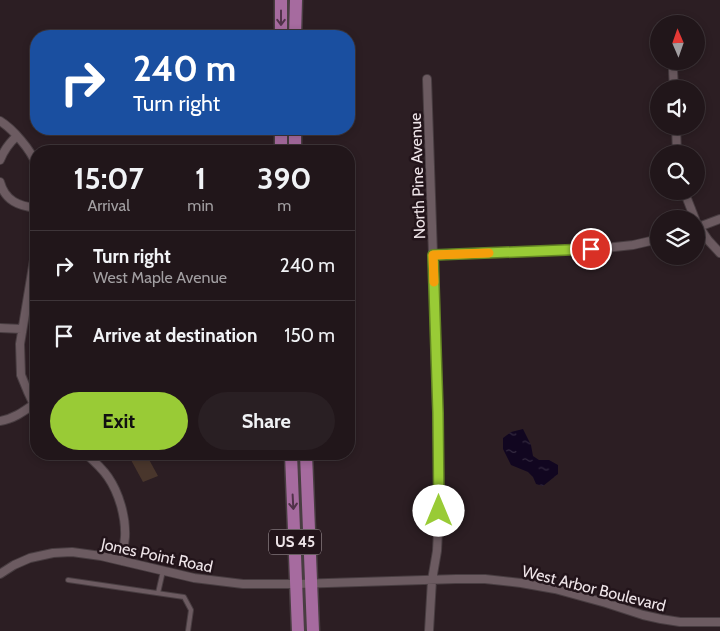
<!DOCTYPE html>
<style>
:root{--surface:#21161a;--page:#291f23;--text:#f1f3f6;--muted:#a29fa2;--line:#3e3539;--accent:#99cb36}
body{margin:0;font-family:Cabin,sans-serif;background:var(--page);color:var(--text);height:100vh;display:flex;flex-direction:column;font-size:19px;white-space:nowrap}
*{box-sizing:border-box;margin:0}
p{font-size:16px;color:var(--muted)}
.icon{flex:none;width:28px;height:28px;fill:none;stroke:currentColor;stroke-width:2;stroke-linecap:round;stroke-linejoin:round}
.map{position:relative;flex:1;overflow:hidden}
.drawer{position:absolute;left:30px;top:145px;width:325px;height:315px;display:flex;flex-direction:column;background:var(--surface);border-radius:20px;box-shadow:0 2px 8px #0003,0 0 0 1px var(--line)}
.drawer>*{flex:none}
.guide{position:absolute;left:30px;top:30px;width:325px;height:105px;border-radius:20px;box-shadow:0 2px 8px #0003,0 0 0 1px var(--line);background:#1a4fa0;color:#fff;overflow:hidden}
.needle{width:32px;rotate:358deg}
.tools{position:absolute;left:650px;top:15px;display:grid;gap:10px}
.tools a{display:grid;place-items:center;width:55px;height:55px;border-radius:50%;background:var(--surface);box-shadow:0 2px 8px #0003,0 0 0 1px var(--line);font-size:25px}
.pin{position:absolute;display:grid;place-items:center;width:42px;height:42px;color:#fff;margin:-21px;border:2px solid #fff;border-radius:50%;box-shadow:0 1px 5px #0007}
.me{position:absolute;width:55px;margin:-28px;rotate:0deg;stroke-linejoin:round;filter:drop-shadow(0 0 4px #0008)}
.turn{display:flex;align-items:center;gap:18px;height:105px;padding:0 20px;font-size:22px}
.turn .icon{width:65px;height:65px;stroke-width:2.5}
.turn b{display:block;font-size:35px;line-height:42px}
.eta{display:flex;justify-content:space-evenly;align-items:center;height:85px;text-align:center}
.eta b{font-size:30px;font-weight:700;line-height:35px}
.primary-button{display:flex;gap:10px;margin-top:auto;padding:10px 20px}
.primary-button a{flex:1;height:58px;border-radius:30px;background:var(--accent);color:#111;font-size:20px;font-weight:700;line-height:58px;text-align:center}
.primary-button a+a{background:var(--page);color:var(--text)}
ul{padding:0;list-style:none}
li{display:flex;align-items:center;gap:15px;height:70px;padding:0 20px;border-top:1px solid var(--line)}
li div{flex:1}
li b{display:block;font-size:19px}
li em{font-style:normal}
.map>svg:first-child{display:block}
.grass{fill:#49362c}
.water{fill:url(#water-ripples)}
.lines{fill:none;stroke-linecap:round;stroke-linejoin:round}
.lane-casing{stroke:#483d41;stroke-width:6}
.street-casing{stroke:#483d41;stroke-width:10}
.primary-casing{stroke:#483d41;stroke-width:15}
.lane{stroke:#6c5b61;stroke-width:4}
.street{stroke:#6c5b61;stroke-width:8}
.primary{stroke:#a66b9f;stroke-width:12}
.oneway{stroke:#503249}
.route-casing{stroke:#638423;stroke-width:12}
.route{stroke:#99cb36;stroke-width:9}
.slow{stroke:#f59e0b;stroke-width:9}
.labels{text-anchor:middle;stroke-width:5;stroke-linejoin:round;paint-order:stroke}
.shield{fill:#22141a;stroke:#b1a6aa;stroke-width:1}
.shield-label{font-size:15px;font-weight:bold;fill:#eee4e8}
.street-label{font-size:16px;fill:#eee4e8;stroke:#22141a}
</style>
<div class="map">
<svg width="720" height="631" viewBox="0 0 720 631">
<defs>
<pattern id="water-ripples" width="26" height="14" patternUnits="userSpaceOnUse" patternTransform="scale(1.25)"><rect width="26" height="14" fill="#110620"/><path d="M2 4q2-2 4 0t4 0M15 11q2-2 4 0t4 0" fill="none" stroke="#342a40"/></pattern>
</defs>
<rect width="100%" height="100%" fill="#2c1e23"/>
<path class="grass" d="M142,454H146L158,476L143,482L131,460Z"/>
<path class="water" d="M523,429L531,445L533,456L539,460H549L558,465V474L543,486L536,484L533,477L528,472L511,465L503,449V438L511,432Z"/>
<g class="lines">
<g class="lane-casing">
<path id="lane" d="M68,580L184,597L191,610L188,631
M158,593L163,571"/>
</g>
<g class="street-casing">
<path id="street" d="M673,70L674,89
M427,79L433,255L438,449L439,511L437,551L432,580L429,631
M0,121C13,129 31,150 36,164
M676,126L677,154
M0,160C4,150 9,143 17,136
M0,182C5,201 19,206 36,208
M684,191L695,219
M696,222L708,240L720,253
M696,228L720,219
M36,248L20,344L21,375L28,392L36,409
M433,255L605,248L633,245L659,239
M0,328L22,329
M0,421C13,419 23,412 34,404
M86,454C94,461 102,468 108,477C119,493 126,517 125,537C124,545 123,553 122,561
M0,574L14,565L30,558L53,553L72,552L101,556L194,578L243,584H296L456,579H485L521,583L555,589L606,603L643,615L661,619L680,622H720"/>
</g>
<g class="primary-casing">
<path id="primary" d="M281,36V0
M295,36L296,0
M281,129V151
M295,151V129
M291,454L298,631
M306,454L313,631"/>
</g>
<use href="#lane" class="lane"/>
<use href="#street" class="street"/>
<use href="#primary" class="primary"/>
</g>
<defs><path id="oneway-shaft" d="M-6 0H5M1.5-3L5.5 0L1.5 3" fill="none" stroke-width="1.6" stroke-linecap="round" stroke-linejoin="round" transform="scale(1.25)"/></defs>
<g class="oneway">
<use href="#oneway-shaft" transform="translate(281 18) rotate(90)"/>
<use href="#oneway-shaft" transform="translate(293 502) rotate(87)"/>
</g>
<g class="lines">
<g class="route-casing">
<path id="route" d="M439,511L438,413L433,255L591,249"/>
</g>
<use href="#route" class="route"/>
<path class="slow" d="M434,282L433,255L489,253"/>
</g>
<g class="labels">
<rect class="shield" x="269" y="529.5" width="52" height="25" rx="4"/>
<g class="shield-label">
<text x="295" y="547">US 45</text>
</g>
<g class="street-label">
<text transform="translate(417 176) rotate(-92)" y="6">North Pine Avenue</text>
<text transform="translate(157 555) rotate(12)" y="6">Jones Point Road</text>
<text transform="translate(594 588) rotate(14)" y="6">West Arbor Boulevard</text>
</g>
</g>
</svg>
<div class="tools">
<a><svg class="needle" viewBox="-14 -14 28 28"><path d="M0-13l5 13h-10z" fill="#e53935"/><path d="M0 13l5-13h-10z" fill="#a29fa2"/></svg></a>
<a><svg class="icon" aria-label="sound" viewBox="0 0 24 24"><path d="M4 9h4l5-4v14l-5-4H4zM17 9q2 3 0 6"/></svg></a>
<a><svg class="icon" aria-label="search" viewBox="0 0 24 24"><circle cx="10" cy="10" r="6"/><path d="M15 15l6 6"/></svg></a>
<a><svg class="icon" aria-label="layers" viewBox="0 0 24 24"><path d="M12 4l9 5-9 5-9-5zM3 14l9 5 9-5"/></svg></a>
</div>
<div class="pin" style="left:591px;top:249px;background:#d93025"><svg class="icon" aria-label="arrive" viewBox="0 0 24 24"><path d="M6 21V4h12l-3 4 3 4H6"/></svg></div>
<svg class="me" style="left:439px;top:511px" viewBox="-20 -20 40 40"><circle r="19" fill="#fff"/><path d="M0-13L10 11 0 6-10 11z" fill="#99cb36"/></svg>
<div class="guide">
<div class="turn"><svg class="icon" aria-label="right" viewBox="0 0 24 24"><path d="M7 20v-9h11M14 6l5 5-5 5"/></svg><div><b>240 m</b>Turn right</div></div>
</div>
<section class="drawer">
<div class="eta">
<div><b>15:07</b><p>Arrival</p></div>
<div><b>1</b><p>min</p></div>
<div><b>390</b><p>m</p></div>
</div>
<ul>
<li><svg class="icon" aria-label="right" viewBox="0 0 24 24"><path d="M7 20v-9h11M14 6l5 5-5 5"/></svg><div><b>Turn right</b><p>West Maple Avenue</p></div><em>240 m</em></li>
<li><svg class="icon" aria-label="arrive" viewBox="0 0 24 24"><path d="M6 21V4h12l-3 4 3 4H6"/></svg><div><b>Arrive at destination</b></div><em>150 m</em></li>
</ul>
<div class="primary-button"><a>Exit</a><a>Share</a></div>
</section>
</div>
